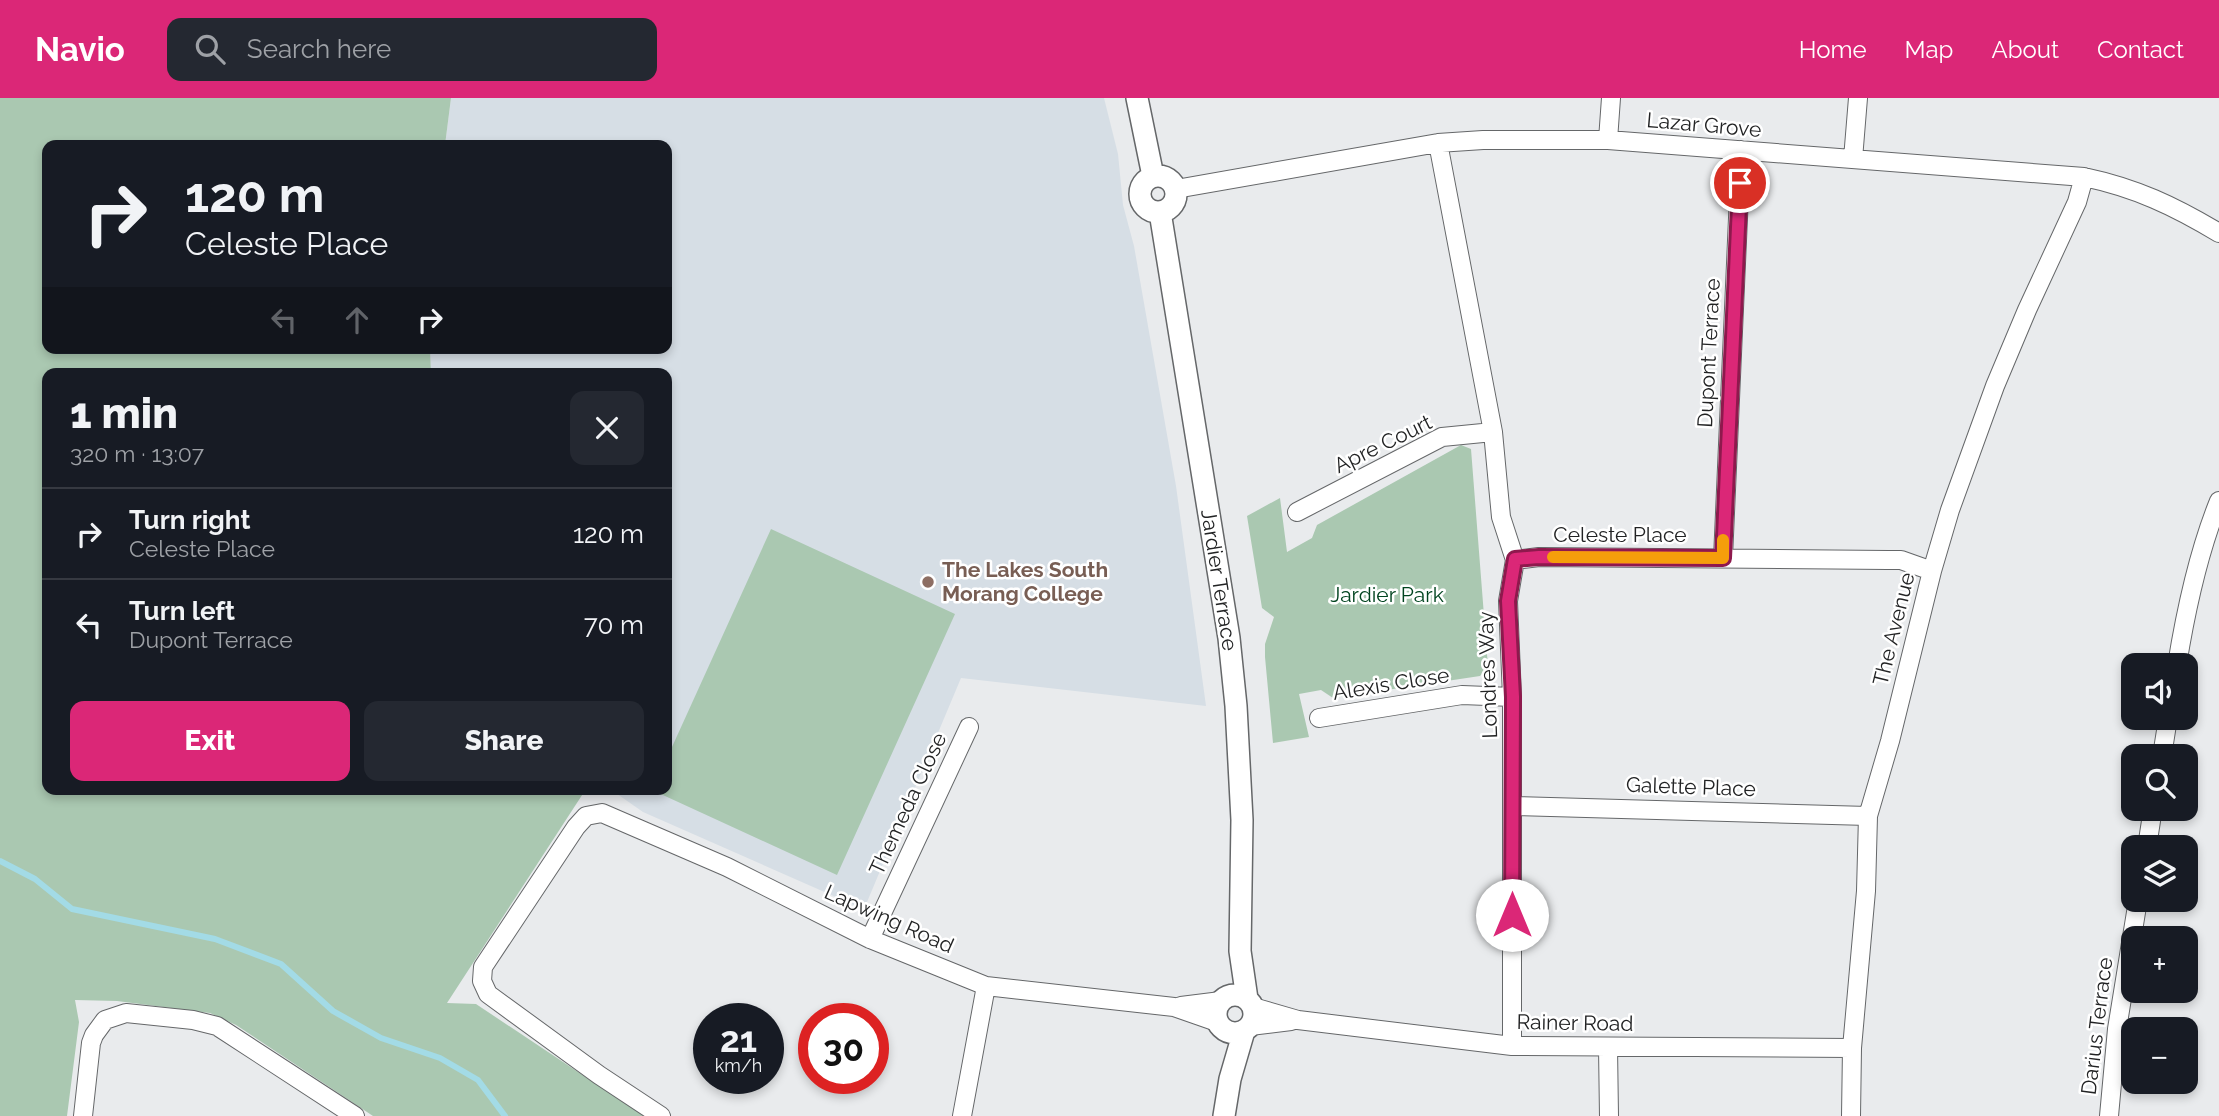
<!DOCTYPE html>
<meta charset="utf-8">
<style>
:root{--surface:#171b24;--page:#242831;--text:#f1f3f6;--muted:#9ea1a6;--line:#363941;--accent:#db2777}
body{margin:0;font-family:Raleway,sans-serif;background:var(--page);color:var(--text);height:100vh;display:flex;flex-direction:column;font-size:26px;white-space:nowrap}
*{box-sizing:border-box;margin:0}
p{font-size:23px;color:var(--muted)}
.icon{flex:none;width:38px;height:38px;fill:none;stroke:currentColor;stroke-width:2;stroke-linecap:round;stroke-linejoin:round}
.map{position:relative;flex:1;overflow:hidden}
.side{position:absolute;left:42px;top:270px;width:630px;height:427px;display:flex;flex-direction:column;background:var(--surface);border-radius:14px;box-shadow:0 4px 10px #0003}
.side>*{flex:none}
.guide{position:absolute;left:42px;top:42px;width:630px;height:214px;border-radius:14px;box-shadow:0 4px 10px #0003;background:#171b24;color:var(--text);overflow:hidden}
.buttons{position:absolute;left:2121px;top:555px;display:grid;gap:14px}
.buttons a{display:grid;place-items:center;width:77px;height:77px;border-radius:14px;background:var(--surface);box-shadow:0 4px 10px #0003;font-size:35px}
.speed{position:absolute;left:693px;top:905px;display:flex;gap:14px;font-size:35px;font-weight:700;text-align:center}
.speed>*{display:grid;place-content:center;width:91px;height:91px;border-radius:50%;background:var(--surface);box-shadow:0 4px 10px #0003;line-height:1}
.speed small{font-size:18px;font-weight:400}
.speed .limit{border:10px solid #d22;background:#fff;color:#111}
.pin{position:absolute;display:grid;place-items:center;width:60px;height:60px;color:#fff;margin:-30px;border:4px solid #fff;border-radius:50%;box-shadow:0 2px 7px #0007}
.me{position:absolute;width:77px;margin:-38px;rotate:0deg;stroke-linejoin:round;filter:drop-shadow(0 0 5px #0008)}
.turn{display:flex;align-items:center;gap:24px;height:147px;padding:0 28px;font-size:32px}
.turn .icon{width:91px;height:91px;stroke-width:2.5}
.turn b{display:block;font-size:49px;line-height:60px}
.lanes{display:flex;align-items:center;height:66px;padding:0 28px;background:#0003;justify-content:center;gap:35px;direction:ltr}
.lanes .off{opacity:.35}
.round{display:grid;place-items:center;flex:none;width:74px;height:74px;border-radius:14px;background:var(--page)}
.head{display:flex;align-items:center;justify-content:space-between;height:119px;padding:0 28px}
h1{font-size:42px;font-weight:800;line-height:52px}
.primary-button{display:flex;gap:14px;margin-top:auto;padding:14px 28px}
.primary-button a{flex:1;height:80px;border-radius:14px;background:var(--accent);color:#fff;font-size:28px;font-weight:800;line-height:80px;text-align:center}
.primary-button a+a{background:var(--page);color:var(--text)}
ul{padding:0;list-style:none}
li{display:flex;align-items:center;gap:21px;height:91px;padding:0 28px;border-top:2px solid var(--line)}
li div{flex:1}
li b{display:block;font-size:26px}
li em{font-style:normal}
header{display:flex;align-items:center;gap:42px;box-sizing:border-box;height:98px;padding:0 35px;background:var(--accent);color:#fff}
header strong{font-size:33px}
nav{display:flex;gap:38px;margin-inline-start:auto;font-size:24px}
.search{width:490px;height:63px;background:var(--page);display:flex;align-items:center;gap:18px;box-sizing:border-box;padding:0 24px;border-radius:14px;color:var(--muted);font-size:26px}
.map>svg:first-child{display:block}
.built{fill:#d6dee5}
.green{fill:#aac8b1}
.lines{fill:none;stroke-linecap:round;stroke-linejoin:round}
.stream{stroke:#a3dbe6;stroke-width:6}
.minor-casing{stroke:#656769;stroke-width:20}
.tertiary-casing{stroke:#656769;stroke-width:24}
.minor{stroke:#fff;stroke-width:18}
.tertiary{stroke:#fff;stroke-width:21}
.route-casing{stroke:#8e194d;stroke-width:18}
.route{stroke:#db2777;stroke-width:12}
.slow{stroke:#f59e0b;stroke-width:12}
.education-dot{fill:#8d6e63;stroke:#fff;stroke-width:2.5}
.labels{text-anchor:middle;stroke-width:5;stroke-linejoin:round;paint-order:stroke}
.street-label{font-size:21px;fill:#222324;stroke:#fff}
.education-label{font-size:21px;font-weight:bold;fill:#785e54;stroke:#fff;text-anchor:start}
.park-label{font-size:21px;fill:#01441f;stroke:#fff}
</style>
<header>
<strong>Navio</strong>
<div class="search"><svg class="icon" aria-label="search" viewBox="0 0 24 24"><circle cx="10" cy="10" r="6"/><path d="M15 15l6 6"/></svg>Search here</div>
<nav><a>Home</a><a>Map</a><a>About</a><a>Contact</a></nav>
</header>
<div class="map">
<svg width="2219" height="1018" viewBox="0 0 2219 1018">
<rect width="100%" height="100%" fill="#e9ebed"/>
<path class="built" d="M451,0H1104L1118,56L1123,107L1134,148L1176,388L1206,608L961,580L867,804L854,807L643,714L610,691H667V275H431L430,250H667V47H445Z"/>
<path class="green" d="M0,0H451L445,47H47V250H430L431,275H47V691H586L447,905L476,906L644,1018H373L236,927L210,915L117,903L75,902L79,924L67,1018H0Z
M1461,347L1471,351L1488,569L1480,578L1333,600L1321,592L1299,596L1309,639L1273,645L1265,559V546L1274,519L1262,510L1247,418L1280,400L1287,454L1312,440L1317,427Z
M771,431L955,516L837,777L652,692L667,691V660Z"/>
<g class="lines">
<path class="stream" d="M0,763L35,781L72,811L215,841L281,866L333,913L381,940L440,960L478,982L505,1018"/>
<g class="minor-casing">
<path id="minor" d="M1608,42L1611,0
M1438,45L1493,334L1501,419L1515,462L1508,503L1512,599V948
M1853,61L1858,0
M1176,91L1438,45L1483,42H1608L2084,79C2136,90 2174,108 2219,135
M1297,414L1442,339L1493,334
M1723,460L1741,52
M1515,462L1539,459L1888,462H1901L1932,473
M2177,567C2186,511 2198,455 2219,403
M1319,620L1462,597L1512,599
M2162,658L2168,620
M1513,708L1868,718
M2147,749L2153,710
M870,841L969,629
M1181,908L1221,903
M1253,909L1298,922L1512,948L1852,950
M1250,928L1291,923
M1608,949L1609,1018
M83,1018L91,945L94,937L105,922L126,915L193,922L217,928L355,1018
M661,1018L599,977L488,896L482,883L483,869L576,729L586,718L602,715L727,769L870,841L986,888L1174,909L1217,924
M962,1018L986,888
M1851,1018L1852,950L1866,793L1868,718L1890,643L1932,473L1950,412L1995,288L2027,212L2077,104L2084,79
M2109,1018L2117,931L2138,802"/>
</g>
<g class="tertiary-casing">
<path id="tertiary" d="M1137,0L1153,78
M1140 96a18 18 0 1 1 36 0a18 18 0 1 1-36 0Z
M1160,114L1229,540L1236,608L1242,722L1240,853L1247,901
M1216 916a19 19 0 1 1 38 0a19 19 0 1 1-38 0Z
M1224,1018L1230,981L1244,933"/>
</g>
<use href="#minor" class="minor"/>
<use href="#tertiary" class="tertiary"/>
</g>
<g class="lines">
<g class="route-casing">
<path id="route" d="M1512,817L1513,599L1508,503L1515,461L1539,459L1723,460L1740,85"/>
</g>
<use href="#route" class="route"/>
<path class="slow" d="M1553,459L1723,460V442"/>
</g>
<circle class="education-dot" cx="928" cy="484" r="7"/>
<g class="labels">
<g class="street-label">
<text transform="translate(1704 27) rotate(5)" y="7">Lazar Grove</text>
<text transform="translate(1709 255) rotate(-87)" y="7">Dupont Terrace</text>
<text transform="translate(1383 346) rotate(-26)" y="7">Apre Court</text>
<text x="1620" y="444">Celeste Place</text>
<text transform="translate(1219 482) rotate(81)" y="7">Jardier Terrace</text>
<text transform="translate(1894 531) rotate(-76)" y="7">The Avenue</text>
<text transform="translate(1488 577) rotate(-92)" y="7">Londres Way</text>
<text transform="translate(1391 586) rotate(-9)" y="7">Alexis Close</text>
<text transform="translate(1691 689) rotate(2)" y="7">Galette Place</text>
<text transform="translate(908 706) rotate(-65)" y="7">Themeda Close</text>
<text transform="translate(889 821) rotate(24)" y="7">Lapwing Road</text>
<text transform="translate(1575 925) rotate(1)" y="7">Rainer Road</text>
<text transform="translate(2097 928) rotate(-83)" y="7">Darius Terrace</text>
</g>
<g class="education-label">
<text x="942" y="479">The Lakes South<tspan x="942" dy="24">Morang College</tspan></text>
</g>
<g class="park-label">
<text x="1387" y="504">Jardier Park</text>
</g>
</g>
</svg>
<div class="buttons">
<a><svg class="icon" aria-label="sound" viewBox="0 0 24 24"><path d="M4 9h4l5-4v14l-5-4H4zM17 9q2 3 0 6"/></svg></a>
<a><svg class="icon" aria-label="search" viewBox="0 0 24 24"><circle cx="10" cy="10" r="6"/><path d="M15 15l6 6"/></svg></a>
<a><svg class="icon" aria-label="layers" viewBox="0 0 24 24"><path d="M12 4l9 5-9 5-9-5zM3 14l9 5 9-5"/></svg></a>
<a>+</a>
<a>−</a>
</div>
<div class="speed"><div>21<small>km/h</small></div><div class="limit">30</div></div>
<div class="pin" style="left:1740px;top:85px;background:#d93025"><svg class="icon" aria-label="arrive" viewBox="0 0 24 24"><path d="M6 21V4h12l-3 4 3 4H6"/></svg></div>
<svg class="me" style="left:1512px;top:817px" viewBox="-20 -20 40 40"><circle r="19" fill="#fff"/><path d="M0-13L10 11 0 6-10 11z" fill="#db2777"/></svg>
<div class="guide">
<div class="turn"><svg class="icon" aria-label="right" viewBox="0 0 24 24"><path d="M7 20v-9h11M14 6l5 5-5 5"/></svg><div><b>120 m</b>Celeste Place</div></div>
<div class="lanes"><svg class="icon off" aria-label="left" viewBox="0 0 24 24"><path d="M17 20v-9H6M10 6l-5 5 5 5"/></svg><svg class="icon off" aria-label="ahead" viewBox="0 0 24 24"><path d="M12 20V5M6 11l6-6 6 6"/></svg><svg class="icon" aria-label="right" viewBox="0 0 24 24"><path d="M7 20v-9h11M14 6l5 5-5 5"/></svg></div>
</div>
<section class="side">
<div class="head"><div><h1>1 min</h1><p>320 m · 13:07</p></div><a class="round"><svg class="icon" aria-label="close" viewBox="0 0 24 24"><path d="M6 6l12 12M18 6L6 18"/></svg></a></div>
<ul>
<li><svg class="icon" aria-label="right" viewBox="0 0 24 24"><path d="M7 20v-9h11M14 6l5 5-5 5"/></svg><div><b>Turn right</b><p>Celeste Place</p></div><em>120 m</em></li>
<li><svg class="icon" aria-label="left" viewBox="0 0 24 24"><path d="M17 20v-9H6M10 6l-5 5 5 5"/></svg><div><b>Turn left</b><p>Dupont Terrace</p></div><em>70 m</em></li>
</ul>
<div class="primary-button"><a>Exit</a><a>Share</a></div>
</section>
</div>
